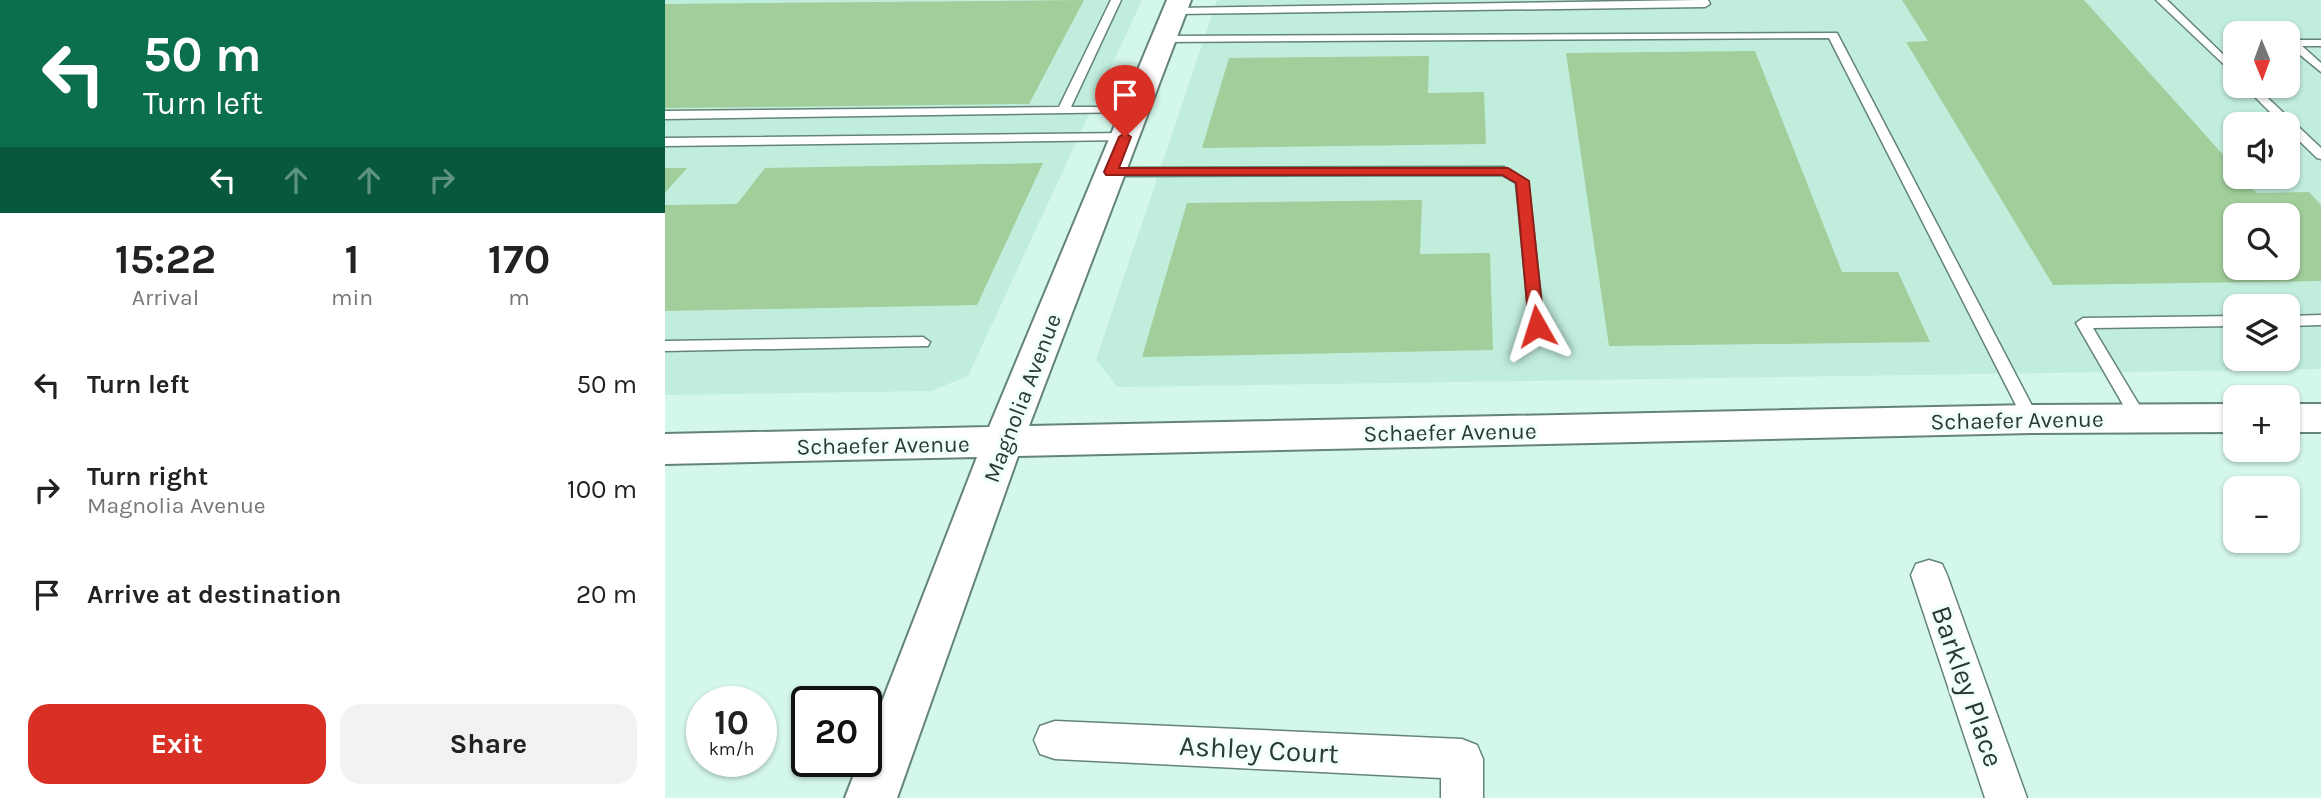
<!DOCTYPE html>
<meta charset="utf-8">
<style>
:root{--surface:#fff;--page:#f2f2f2;--text:#222;--muted:#767676;--accent:#d93025}
body{margin:0;font-family:Karla,sans-serif;background:var(--page);color:var(--text);height:100vh;display:flex;flex-direction:column;font-size:26px;white-space:nowrap}
*{box-sizing:border-box;margin:0}
p{font-size:23px;color:var(--muted)}
.icon{flex:none;width:38px;height:38px;fill:none;stroke:currentColor;stroke-width:2;stroke-linecap:round;stroke-linejoin:round}
.map{position:relative;flex:1;overflow:hidden}
.drawer{display:flex;flex-direction:column;background:var(--surface);width:665px}
.drawer>*{flex:none}
.top-card{background:#0b6e4f;color:#fff;overflow:hidden}
.needle{width:46px;rotate:179deg}
.tools{position:absolute;left:1558px;top:21px;display:grid;gap:14px}
.tools a{display:grid;place-items:center;width:77px;height:77px;border-radius:14px;background:var(--surface);box-shadow:0 2px 5px #0004;font-size:35px}
.speed{position:absolute;left:21px;top:686px;display:flex;gap:14px;font-size:35px;font-weight:700;text-align:center}
.speed>*{display:grid;place-content:center;width:91px;height:91px;border-radius:50%;background:var(--surface);box-shadow:0 2px 5px #0004;line-height:1}
.speed small{font-size:18px;font-weight:400}
.speed .limit{border:4px solid #111;border-radius:10px;background:#fff;color:#111}
.pin{position:absolute;display:grid;place-items:center;width:60px;height:60px;color:#fff;margin:-72px -30px;border-radius:50% 50% 50% 0;rotate:-45deg;box-shadow:0 0 7px #0007}
.pin .icon{rotate:45deg}
.me{position:absolute;width:77px;margin:-38px;rotate:354deg;stroke-linejoin:round;filter:drop-shadow(0 0 5px #0008)}
.turn{display:flex;align-items:center;gap:24px;height:147px;padding:0 28px;font-size:32px}
.turn .icon{width:91px;height:91px;stroke-width:2.5}
.turn b{display:block;font-size:49px;line-height:60px}
.lanes{display:flex;align-items:center;height:66px;padding:0 28px;background:#0003;justify-content:center;gap:35px;direction:ltr}
.lanes .off{opacity:.35}
.eta{display:flex;justify-content:space-evenly;align-items:center;height:119px;text-align:center}
.eta b{font-size:42px;font-weight:700;line-height:49px}
.action{display:flex;gap:14px;margin-top:auto;padding:14px 28px}
.action a{flex:1;height:80px;border-radius:21px;background:var(--accent);color:#fff;font-size:28px;font-weight:700;line-height:80px;text-align:center}
.action a+a{background:var(--page);color:var(--text)}
ul{padding:0;list-style:none}
li{display:flex;align-items:center;gap:21px;height:105px;padding:0 28px}
li div{flex:1}
li b{display:block;font-size:26px}
li em{font-style:normal}
main{display:flex;flex:1;min-height:0}
.map>svg:first-child{display:block}
.built{fill:#c1eddc;fill-rule:evenodd}
.building{fill:#a1ce9b;fill-rule:evenodd}
.lines{fill:none;stroke-linecap:round;stroke-linejoin:round}
.lane-casing{stroke:#648478;stroke-width:3}
.street-casing{stroke:#648478;stroke-width:3}
.secondary-casing{stroke:#648478;stroke-width:4}
.lane{fill:#fff;fill-rule:evenodd}
.street{fill:#fff;fill-rule:evenodd}
.secondary{fill:#fff;fill-rule:evenodd}
.route{fill:#d93025;stroke:#8d1f18;stroke-width:2}
.labels{text-anchor:middle;stroke-width:6;stroke-linejoin:round;paint-order:stroke}
.street-label{font-size:23px;fill:#2c3a35;stroke:#f1fff9}
.near-street-label{font-size:28px;fill:#2c3a35;stroke:#f1fff9}
</style>
<main>
<section class="drawer">
<div class="top-card">
<div class="turn"><svg class="icon" aria-label="left" viewBox="0 0 24 24"><path d="M17 20v-9H6M10 6l-5 5 5 5"/></svg><div><b>50 m</b>Turn left</div></div>
<div class="lanes"><svg class="icon" aria-label="left" viewBox="0 0 24 24"><path d="M17 20v-9H6M10 6l-5 5 5 5"/></svg><svg class="icon off" aria-label="ahead" viewBox="0 0 24 24"><path d="M12 20V5M6 11l6-6 6 6"/></svg><svg class="icon off" aria-label="ahead" viewBox="0 0 24 24"><path d="M12 20V5M6 11l6-6 6 6"/></svg><svg class="icon off" aria-label="right" viewBox="0 0 24 24"><path d="M7 20v-9h11M14 6l5 5-5 5"/></svg></div>
</div>
<div class="eta">
<div><b>15:22</b><p>Arrival</p></div>
<div><b>1</b><p>min</p></div>
<div><b>170</b><p>m</p></div>
</div>
<ul>
<li><svg class="icon" aria-label="left" viewBox="0 0 24 24"><path d="M17 20v-9H6M10 6l-5 5 5 5"/></svg><div><b>Turn left</b></div><em>50 m</em></li>
<li><svg class="icon" aria-label="right" viewBox="0 0 24 24"><path d="M7 20v-9h11M14 6l5 5-5 5"/></svg><div><b>Turn right</b><p>Magnolia Avenue</p></div><em>100 m</em></li>
<li><svg class="icon" aria-label="arrive" viewBox="0 0 24 24"><path d="M6 21V4h12l-3 4 3 4H6"/></svg><div><b>Arrive at destination</b></div><em>20 m</em></li>
</ul>
<div class="action"><a>Exit</a><a>Share</a></div>
</section>
<div class="map">
<svg width="1656" height="798" viewBox="0 0 1656 798">
<rect width="100%" height="100%" fill="#d3f7e9"/>
<path class="built" d="M0,0H477L303,376L266,391L0,395Z
M552,0H1656V369L453,387L431,360ZM1570,33H1622V86H1570ZM1570,124H1622V177H1570ZM1570,215H1622V268H1570ZM1570,306H1622V359H1570Z"/>
<path class="building" d="M419,0L364,104L0,108V4Z
M1237,0H1419L1570,168V177H1577L1592,193L1644,192L1656,205V281L1388,285L1241,42L1263,41ZM1570,215H1622V268H1570Z
M1090,51L1177,272H1233L1265,342L944,346L901,53Z
M764,56L763,93L819,92L821,144L537,148L564,58Z
M378,163L312,305L0,311V205L72,204L100,168Z
M0,168H22L0,193Z
M757,200L755,254L825,253L828,350L477,357L522,203Z"/>
<g class="lines">
<g class="lane-casing">
<path id="lane" d="M446,0H456L406,107H470L474,108V112L0,119V111L394,107Z
M1033,0H1043L1045,4L1040,7L510,14L505,11L510,8Z
M1491,0H1502L1570,66V75Z
M1172,33L1374,419L1372,423L1366,425L1358,419L1164,38L499,42L494,39L499,36Z
M1627,40H1656V46H1637L1656,63V72L1623,45V41Z
M1579,86H1590L1656,148V159L1652,158L1622,129V124H1617Z
M460,133L466,137L464,140L0,146V138Z
M839,167L863,181L879,326L872,331L865,326L851,183L837,175L446,176L440,172L446,168Z
M1656,315V325L1622,326V316Z
M1570,316V326L1428,328L1482,418L1474,424L1468,422L1411,323L1418,318Z
M258,337L265,342L263,346L0,351V341Z"/>
</g>
<g class="street-casing">
<path id="street" d="M1264,560L1277,564L1282,575L1362,798H1320L1246,575L1251,564Z
M390,721L797,739L812,745L818,759V798H776V778L390,759L375,754L369,740L375,726Z"/>
</g>
<g class="secondary-casing">
<path id="secondary" d="M502,0H526L364,426L1366,405L1570,404V432L1366,433L353,456L232,798H180L194,761H201V743L312,457L0,464V434L324,427Z
M1622,404H1656V432H1622Z"/>
</g>
<use href="#lane" class="lane"/>
<use href="#street" class="street"/>
<use href="#secondary" class="secondary"/>
</g>
<path class="route" d="M460,133L466,137L454,168H843L864,181L879,326L872,331L864,326L851,183L837,175H441L439,172L454,137Z"/>
<g class="labels">
<g class="street-label">
<text transform="translate(357 398) rotate(-69)" y="8">Magnolia Avenue</text>
<text transform="translate(1352 420) rotate(-1)" y="8">Schaefer Avenue</text>
<text transform="translate(785 432) rotate(-1)" y="8">Schaefer Avenue</text>
<text transform="translate(218 445) rotate(-1)" y="8">Schaefer Avenue</text>
</g>
<g class="near-street-label">
<text transform="translate(1303 686) rotate(71)" y="10">Barkley Place</text>
<text transform="translate(594 749) rotate(3)" y="10">Ashley Court</text>
</g>
</g>
</svg>
<div class="tools">
<a><svg class="needle" viewBox="-14 -14 28 28"><path d="M0-13l5 13h-10z" fill="#e53935"/><path d="M0 13l5-13h-10z" fill="#767676"/></svg></a>
<a><svg class="icon" aria-label="sound" viewBox="0 0 24 24"><path d="M4 9h4l5-4v14l-5-4H4zM17 9q2 3 0 6"/></svg></a>
<a><svg class="icon" aria-label="search" viewBox="0 0 24 24"><circle cx="10" cy="10" r="6"/><path d="M15 15l6 6"/></svg></a>
<a><svg class="icon" aria-label="layers" viewBox="0 0 24 24"><path d="M12 4l9 5-9 5-9-5zM3 14l9 5 9-5"/></svg></a>
<a>+</a>
<a>−</a>
</div>
<div class="speed"><div>10<small>km/h</small></div><div class="limit">20</div></div>
<div class="pin" style="left:460px;top:137px;background:#d93025"><svg class="icon" aria-label="arrive" viewBox="0 0 24 24"><path d="M6 21V4h12l-3 4 3 4H6"/></svg></div>
<svg class="me" style="left:872px;top:326px" viewBox="-20 -20 40 40"><path d="M0-17L14 15 0 8-14 15z" fill="#d93025" stroke="#fff" stroke-width="4"/></svg>
</div>
</main>
